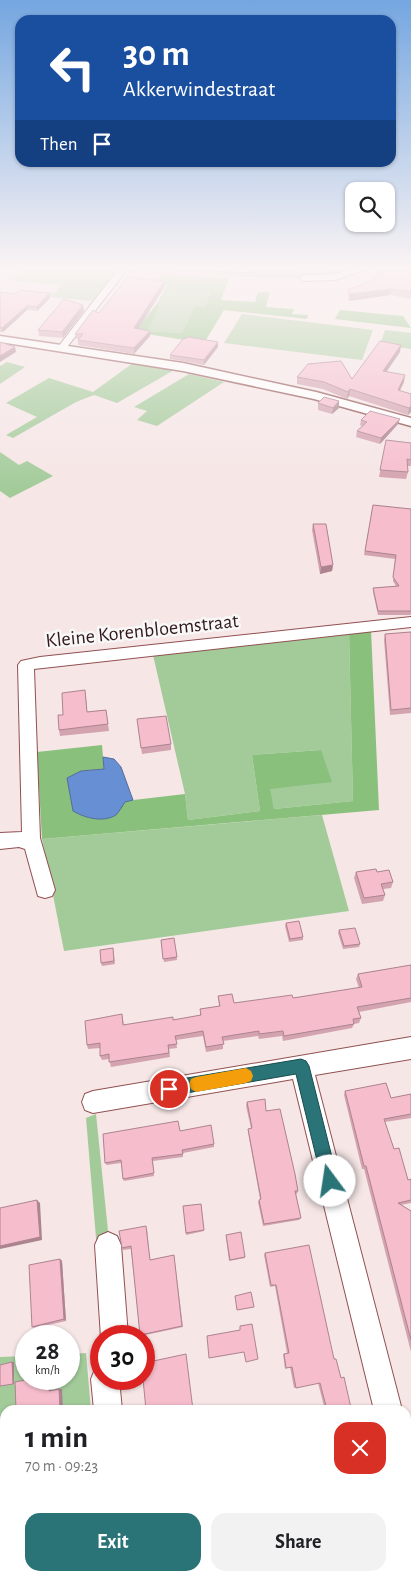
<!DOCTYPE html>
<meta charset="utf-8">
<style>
:root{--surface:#fff;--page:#f2f2f2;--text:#202124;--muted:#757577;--accent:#2a7478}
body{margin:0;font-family:"Alegreya Sans",sans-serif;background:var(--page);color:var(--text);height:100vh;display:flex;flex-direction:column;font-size:19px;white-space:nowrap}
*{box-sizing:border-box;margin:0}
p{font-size:16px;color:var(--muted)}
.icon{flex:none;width:28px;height:28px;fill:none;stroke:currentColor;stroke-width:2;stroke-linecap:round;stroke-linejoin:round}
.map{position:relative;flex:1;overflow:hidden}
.panel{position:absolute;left:0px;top:1405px;width:411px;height:176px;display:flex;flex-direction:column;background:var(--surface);border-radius:15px 15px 0 0;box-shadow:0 1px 4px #0004}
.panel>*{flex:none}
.banner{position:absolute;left:15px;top:15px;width:381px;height:152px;border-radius:15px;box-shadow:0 1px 4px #0004;background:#1a4fa0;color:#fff;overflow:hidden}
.buttons{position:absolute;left:345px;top:182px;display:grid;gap:10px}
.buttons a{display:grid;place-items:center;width:50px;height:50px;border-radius:10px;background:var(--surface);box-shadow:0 1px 4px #0004;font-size:25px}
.speed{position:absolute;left:15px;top:1325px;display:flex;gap:10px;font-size:25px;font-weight:700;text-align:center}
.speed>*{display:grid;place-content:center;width:65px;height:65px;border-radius:50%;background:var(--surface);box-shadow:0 1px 4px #0004;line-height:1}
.speed small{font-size:12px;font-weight:400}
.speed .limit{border:8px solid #d22;background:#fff;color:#111}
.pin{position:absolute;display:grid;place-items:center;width:42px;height:42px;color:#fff;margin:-21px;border:2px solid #fff;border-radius:50%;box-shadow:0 1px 5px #0007}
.me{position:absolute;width:55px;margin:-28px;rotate:346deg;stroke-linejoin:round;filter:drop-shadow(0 0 4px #0008)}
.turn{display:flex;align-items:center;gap:18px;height:105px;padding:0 25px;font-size:22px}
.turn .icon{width:65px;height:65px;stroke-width:2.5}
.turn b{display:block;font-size:35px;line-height:42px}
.then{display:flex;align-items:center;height:48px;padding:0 25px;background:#0003;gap:10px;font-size:19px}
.round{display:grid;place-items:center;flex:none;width:52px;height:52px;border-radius:15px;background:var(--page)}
.overview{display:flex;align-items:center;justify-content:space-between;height:85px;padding:0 25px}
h1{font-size:30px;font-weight:700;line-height:38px}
.action{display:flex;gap:10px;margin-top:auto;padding:10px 25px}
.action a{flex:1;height:58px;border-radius:15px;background:var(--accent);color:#fff;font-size:20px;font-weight:700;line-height:58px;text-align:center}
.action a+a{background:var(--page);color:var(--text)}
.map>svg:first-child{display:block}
.green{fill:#a3cb9a}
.forest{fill:#88c07c}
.water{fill:#6690d3;stroke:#566c9b}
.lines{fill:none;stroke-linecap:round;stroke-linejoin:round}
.minor-casing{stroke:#915051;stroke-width:2}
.tertiary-casing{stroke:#915051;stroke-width:3}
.minor{fill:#fff;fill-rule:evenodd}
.tertiary{fill:#fff;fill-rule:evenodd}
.wall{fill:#d4a3b0}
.shaded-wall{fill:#ac8490}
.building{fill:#f6bdcd;stroke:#ac8490}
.route{fill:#2a7478;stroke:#1b4b4e}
.slow{fill:#f59e0b}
.labels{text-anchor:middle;stroke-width:5;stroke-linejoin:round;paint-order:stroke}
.street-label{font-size:20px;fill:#321818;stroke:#f8f8f8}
</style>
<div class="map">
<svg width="411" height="1581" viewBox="0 0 411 1581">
<rect width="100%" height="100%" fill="#f6e6e6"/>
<path class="green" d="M27,266H120L92,301L41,296L45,292L55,293L61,285L12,281Z
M334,266H366C314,288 229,275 172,271V269L256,271Z
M165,289L212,292L205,308L194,307L182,333L146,331L160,305H156Z
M242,314L373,330L362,360L224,343Z
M385,330L411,333V349L380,345Z
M7,362L25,367L0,384V366Z
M133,363L174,370L117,403L94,395L76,402L13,438L6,435L37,417L6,403L49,378L93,392Z
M189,374L224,382L157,426L137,420L147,411L134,407Z
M0,452L19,465L27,461L53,476L10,498L0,491Z
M349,632L353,801L274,809L269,789L321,750L252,755L260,811L188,820L185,794L153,655Z
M322,815L349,911L64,951L42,839Z
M96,1114L111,1260L98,1262L86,1118Z
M86,1353L91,1410H5V1560H0V1357L26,1356V1379H69V1354Z"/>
<path class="forest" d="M162,274L229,278L221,300L255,302L258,292H270L266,307L294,309L292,314L308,315L307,319L224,310L204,343L134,332L156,305H160L147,331L182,333L194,307H205L211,292L165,289L167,285L157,284Z
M340,310L403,316L411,328L335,319Z
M371,630L379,810L42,839L37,752L102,745L104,769L81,771L125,801L185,794L188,820L260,811L252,755L321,750L332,782L270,789L274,809L353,801L349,632Z"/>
<path class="water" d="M103,757L114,759L121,767L133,800L125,802C123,805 119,812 116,815C103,823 85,818 73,811L67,778L81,771L104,769Z"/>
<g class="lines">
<g class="minor-casing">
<path id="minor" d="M129,266H326L322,268L245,272L142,268L126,271L64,351H58V347L120,267Z
M364,266H375L336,280L303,281L299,278L303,275L335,274Z
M411,617V627L34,669L40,838L55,890L52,896L45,898L38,896L25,849L19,847L0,849V833L22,832L18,665L21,661L40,657Z
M411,1037V1059L315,1075L402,1410H374L293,1079L93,1113L85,1110L82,1102L85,1094L93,1091Z
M108,1232L117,1236L121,1245L128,1336L101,1338L95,1245L99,1236Z
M101,1367V1379H119L122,1410H94L91,1379L95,1369Z
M406,1466L411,1468V1515L406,1513Z
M104,1576H136V1581H104Z"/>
</g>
<g class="tertiary-casing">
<path id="tertiary" d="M0,336L183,363L316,392L411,418V426L314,399L183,371L0,342Z"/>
</g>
<use href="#minor" class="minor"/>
<use href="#tertiary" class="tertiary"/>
</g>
<path class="wall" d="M411,268V299L390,295L349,301L348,296V290Z
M164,281L165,286L138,329L150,336L134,354L78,345V339H76L75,334L99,313Z
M0,292L15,294L49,293L50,298L37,311L27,310L3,332H0Z
M83,305L84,311L63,338L39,336L38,330Z
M218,347L204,365L170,359V355Z
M400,352L386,372L404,382L400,391L411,394V412L408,415L349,396L347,399L323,389L297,384V377L352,379Z
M318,403L339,408L332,414L318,410Z
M361,420L398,424L380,444L356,437L357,431L362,426L360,425Z
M386,440L411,443V466H407L408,472L406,479L379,477Z
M373,505L411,509V615H378L373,592V588L396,586L393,581L395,559L364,555Z
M313,524L333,565L332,571L320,574L312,530Z
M411,632V713L390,715L384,640L385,634Z
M86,697L87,712L106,710L109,731L60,736L59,730L63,715Z
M137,719L171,744V750L142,754Z
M356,872H377L393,882L391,888L383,889L385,895L383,901L362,904L354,878Z
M286,923L303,937V940L289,942L285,926Z
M339,930L360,944L359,947L343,949L338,933Z
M174,938L177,960L164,962L161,940Z
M113,948L115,964L102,966L101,963Z
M411,965V1002L359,1012L361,1018L359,1023L354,1024L352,1028L283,1041L282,1036L259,1039L258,1036L223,1041V1049L206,1052L203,1036L176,1040L177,1048L169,1049L170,1057L111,1067L109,1059L102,1060L100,1056V1048L88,1049L87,1045L122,1014L124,1025L173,1020L200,1015V1009L219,1006L218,996L234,1003L293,998L359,988L356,979L358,974Z
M345,1091L391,1098L411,1094V1118L385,1122L394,1149L408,1180L411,1179V1203L401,1205L411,1211V1352L364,1169H362L344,1095Z
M247,1102L266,1111L298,1191L297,1194H296L301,1218L299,1220L263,1226L258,1202L260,1199L248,1132V1129L251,1128L246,1106Z
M180,1131L214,1144V1147L183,1153V1157L153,1161L154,1176L124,1181L123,1179L121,1163L107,1165L105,1163Z
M201,1204L204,1231L186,1235L183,1206Z
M147,1229L150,1260L174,1255L183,1327L141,1336L140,1335L131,1249L123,1250L122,1248Z
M226,1237L245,1257V1258L229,1261Z
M265,1253L344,1410H325L318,1383L294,1388L290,1367L285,1369L283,1354L287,1353L275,1286L270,1287L264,1255Z
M60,1259L62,1261L66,1321L35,1328L32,1327Z"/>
<path class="shaded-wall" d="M164,281L165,286L135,334L134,328Z
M391,289L390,295L349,301L350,294Z
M49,293L50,298L37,311V307Z
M83,305L84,311L63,338L62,332Z
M27,306V310L3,332L2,328Z
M150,331V336L134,354V348Z
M218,342V347L204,365V360Z
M401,345L400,352L382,378L383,371Z
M15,347L16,352L0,362V356Z
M405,375L404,382L396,397L398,390Z
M350,389L349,396L347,399L348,392Z
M339,401V408L332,414L333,408Z
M411,406V412L408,415L409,408Z
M400,419L398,424L380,444L381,438Z
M333,565L332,571L320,574L321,567Z
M37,1200L40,1203L42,1240L0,1249V1246Z
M60,1259L62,1261L66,1321L64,1319Z
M12,1362H14V1384H13Z
M48,1379H51V1391H49Z
M59,1389H62L63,1410H60Z
M94,1576H96V1581H94Z"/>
<path class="building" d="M381,266H396L411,268V292L391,289L350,294L348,290L375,279Z
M128,277L164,281L134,328L150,331L134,348L78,340L83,334H75L93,310L99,313Z
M19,290L49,293L37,307L27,306L2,328L0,327V292L15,294Z
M64,299L83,305L62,332L38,330Z
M189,337L218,342L204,360L170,355L183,339Z
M380,341L401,345L383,371L405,375L398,390L411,394V406L409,408L350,389L348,392L324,382L297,377L308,364L341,361L352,379Z
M0,342L15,347L0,356Z
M324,397L339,401L333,408L318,403Z
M370,411L400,419L381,438L357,431L367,422L361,420Z
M386,440L411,443V460L407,459L408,472L380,470Z
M373,505L411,509V611H378L373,588L399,586L393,577L396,555L365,551Z
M313,524H326L333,565L321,567Z
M411,632V708L391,710L385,634Z
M85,690L87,712L106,710L108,724L59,730L58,715H63L62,693Z
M166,716L171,744L141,748L137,719Z
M376,869L377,872L389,870L393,882L381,884L385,895L364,898L356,872Z
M299,921L303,937L290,939L286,923Z
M355,928L360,944L344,946L339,930Z
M174,938L177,957L163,959L161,940Z
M113,948L114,961L101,963L100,950Z
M411,965V998L357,1007L361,1018L353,1019L354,1024L284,1036L283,1031L259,1034V1031L222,1037L224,1044L206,1047L203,1031L175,1036L177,1044L168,1045L169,1053L109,1062V1054L100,1056V1043L87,1045L85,1021L122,1014L123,1025L173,1017V1020L201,1015L200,1009L220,1006L218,996L232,994L234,1003L292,995L293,998L362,987L358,974Z
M386,1083L391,1098L411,1094V1114L384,1119L394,1149L399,1148L408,1180L411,1179V1200L398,1203L411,1211V1340L366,1166H364L345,1091Z
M265,1099L266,1111L280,1109L295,1174L298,1191H295L301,1218L264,1224L259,1200L261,1199L248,1129L252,1128L247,1102Z
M178,1121L180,1131L211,1125L214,1144L182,1150L183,1154L152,1158L154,1173L123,1179L121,1160L105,1163L103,1134Z
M37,1200L40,1237L0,1246V1208Z
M201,1204L204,1230L186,1233L183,1206Z
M146,1226L150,1260L174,1255L182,1326L140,1335L131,1246L122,1248L119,1231Z
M241,1232L245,1257L230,1260L226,1235Z
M309,1245L334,1359H336L341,1378L344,1377L351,1408L344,1410H327L320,1383L296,1388L292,1367L286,1368L284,1354L289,1353L276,1285H271L265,1253Z
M60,1259L64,1319L32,1327L29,1265Z
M251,1292L254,1307L237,1310L235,1296Z
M252,1324L258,1359L246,1362L244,1352L209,1358L207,1336L240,1330V1326Z
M186,1354L193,1410H146L143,1379H144V1363Z
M12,1362L13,1384L0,1386V1365Z
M31,1379H48L49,1391L59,1389L60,1410H16L15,1382Z
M56,1576H94V1581H56Z
M165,1576H215L216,1581H165Z
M271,1576H285L286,1581H272Z
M343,1576H384L385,1581H343Z"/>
<linearGradient id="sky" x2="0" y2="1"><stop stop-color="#74a6e0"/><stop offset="0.55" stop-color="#fbf4f4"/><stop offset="1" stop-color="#fbf4f4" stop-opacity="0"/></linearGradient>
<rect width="411" height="487" fill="url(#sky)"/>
<path class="route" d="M301,1059L306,1061L309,1066L338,1181L336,1186L330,1189L325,1186L322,1181L296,1074L169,1096L164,1094L161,1089L164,1084L169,1081Z"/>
<path class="slow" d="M246,1068L251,1071L253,1076L251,1081L246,1083L196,1092L191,1089L189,1084L191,1079L196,1077Z"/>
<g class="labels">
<g class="street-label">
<text transform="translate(142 630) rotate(-6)" y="7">Kleine Korenbloemstraat</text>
</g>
</g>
</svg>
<div class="buttons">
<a><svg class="icon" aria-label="search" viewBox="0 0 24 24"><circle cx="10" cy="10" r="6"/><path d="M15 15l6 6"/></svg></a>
</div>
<div class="speed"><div>28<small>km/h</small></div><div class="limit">30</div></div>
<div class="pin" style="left:169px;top:1089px;background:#d93025"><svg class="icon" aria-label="arrive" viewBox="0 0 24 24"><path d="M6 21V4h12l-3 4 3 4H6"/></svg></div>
<svg class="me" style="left:330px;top:1181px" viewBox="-20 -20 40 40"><circle r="19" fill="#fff"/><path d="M0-13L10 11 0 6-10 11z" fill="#2a7478"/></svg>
<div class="banner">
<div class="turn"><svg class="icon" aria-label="left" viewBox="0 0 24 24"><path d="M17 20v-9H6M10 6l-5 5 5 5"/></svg><div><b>30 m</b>Akkerwindestraat</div></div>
<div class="then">Then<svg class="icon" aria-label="arrive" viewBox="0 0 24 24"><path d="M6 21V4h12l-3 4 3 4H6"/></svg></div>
</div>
<section class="panel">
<div class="overview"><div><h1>1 min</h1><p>70 m · 09:23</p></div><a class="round" style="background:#d93025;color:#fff"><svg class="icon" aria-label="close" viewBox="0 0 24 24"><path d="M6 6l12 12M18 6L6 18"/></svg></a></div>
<div class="action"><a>Exit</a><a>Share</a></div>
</section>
</div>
